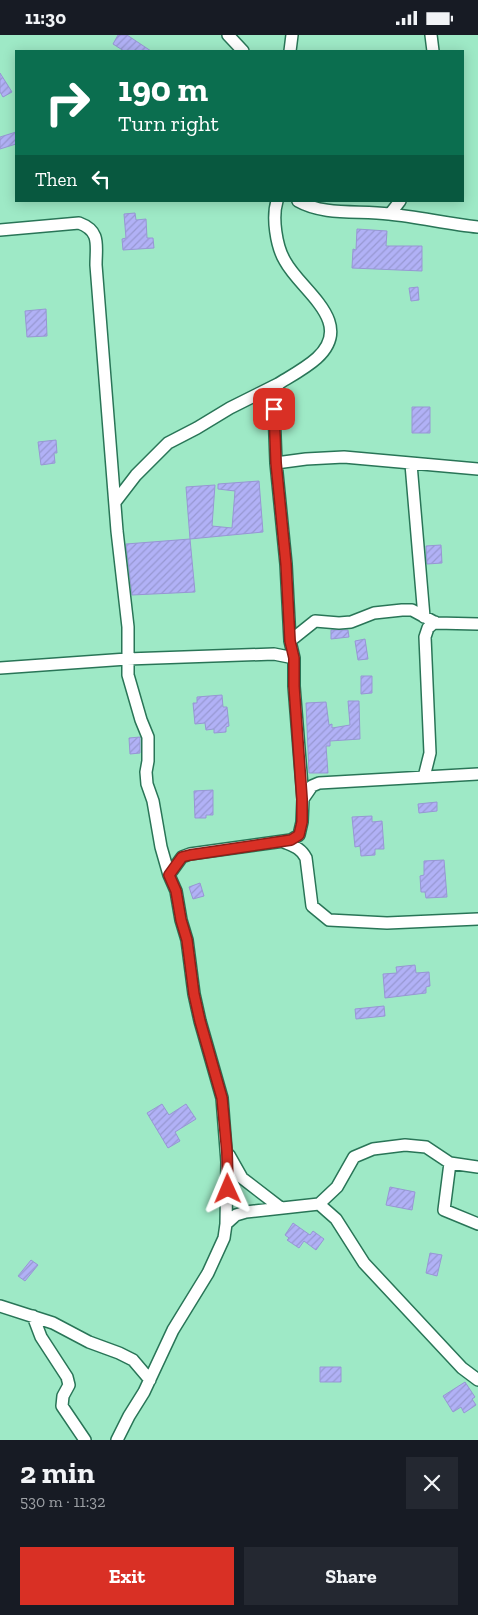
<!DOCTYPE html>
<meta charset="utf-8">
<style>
:root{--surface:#171b24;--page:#242831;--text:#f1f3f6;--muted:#9ea1a6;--accent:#d93025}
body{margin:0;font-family:"Zilla Slab",serif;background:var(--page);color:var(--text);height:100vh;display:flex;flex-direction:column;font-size:19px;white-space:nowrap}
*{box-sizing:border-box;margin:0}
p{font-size:16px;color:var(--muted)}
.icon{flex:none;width:28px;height:28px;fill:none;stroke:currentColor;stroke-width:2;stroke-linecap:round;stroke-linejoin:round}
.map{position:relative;height:1405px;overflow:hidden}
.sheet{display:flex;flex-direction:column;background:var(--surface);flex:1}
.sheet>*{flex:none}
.top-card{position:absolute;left:15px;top:15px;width:449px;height:152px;border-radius:0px;box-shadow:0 2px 12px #0003;background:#0b6e4f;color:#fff;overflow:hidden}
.pin{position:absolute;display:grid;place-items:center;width:42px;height:42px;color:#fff;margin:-21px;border-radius:10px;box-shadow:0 2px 8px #0006}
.me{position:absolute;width:55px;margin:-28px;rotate:359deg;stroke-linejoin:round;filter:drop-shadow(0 0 4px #0008)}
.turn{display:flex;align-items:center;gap:18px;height:105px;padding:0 20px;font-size:22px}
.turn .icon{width:65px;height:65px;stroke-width:2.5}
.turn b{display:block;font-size:35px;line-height:42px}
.then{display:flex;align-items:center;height:48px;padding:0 20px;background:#0003;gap:10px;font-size:19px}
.round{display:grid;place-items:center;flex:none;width:52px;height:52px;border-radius:0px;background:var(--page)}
.head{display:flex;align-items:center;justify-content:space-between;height:85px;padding:0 20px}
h1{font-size:30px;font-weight:700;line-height:38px}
.primary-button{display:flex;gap:10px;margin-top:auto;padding:10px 20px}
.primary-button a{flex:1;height:58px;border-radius:0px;background:var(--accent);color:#fff;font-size:20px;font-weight:700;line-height:58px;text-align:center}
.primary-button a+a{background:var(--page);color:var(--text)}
.status{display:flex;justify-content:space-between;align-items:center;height:35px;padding:0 25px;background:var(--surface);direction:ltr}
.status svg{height:14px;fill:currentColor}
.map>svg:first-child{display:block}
.building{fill:url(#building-hatch);stroke:#9797d4}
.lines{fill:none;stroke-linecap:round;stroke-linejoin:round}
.minor-casing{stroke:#297557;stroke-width:14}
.minor{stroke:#fff;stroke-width:11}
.route-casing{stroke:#8d1f18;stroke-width:12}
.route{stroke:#d93025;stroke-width:9}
</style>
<div class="status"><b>11:30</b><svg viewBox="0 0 49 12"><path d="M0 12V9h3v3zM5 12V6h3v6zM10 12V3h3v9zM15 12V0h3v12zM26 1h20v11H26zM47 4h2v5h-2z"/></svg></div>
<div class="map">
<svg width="478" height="1405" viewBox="0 0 478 1405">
<defs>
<pattern id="building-hatch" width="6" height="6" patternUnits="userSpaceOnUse" patternTransform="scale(1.25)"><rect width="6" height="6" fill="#b1b1f6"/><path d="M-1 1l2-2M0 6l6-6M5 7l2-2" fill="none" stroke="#9798d2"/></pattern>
</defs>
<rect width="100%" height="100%" fill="#9ee9c6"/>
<path class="building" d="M118,0H127L151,16H124L113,9Z
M0,38L12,57L3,62L0,57Z
M16,97V109L0,114V102Z
M135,178L136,185L146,184L147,203H153L154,213L123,215L122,204L126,203L124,179Z
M357,194L387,196L386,211H422V236L352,233L353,214L356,215Z
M418,252L419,265L411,266L409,253Z
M46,274L47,301L27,302L25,276Z
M412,372H430V398H412Z
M56,405L57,418H54L55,428L41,430L38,407Z
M259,446L263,497L190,504L195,557L132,560L126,509L190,504L186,452L215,450L212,491L232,493L235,456L218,454V449Z
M441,510L442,528L427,529L426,511Z
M331,595H348L349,602L331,604Z
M365,604L368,624L358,625L355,606Z
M361,641H372V658L361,659Z
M222,660L223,672H227L229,691L226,692V697L214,698V694L206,695L205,688L195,689L193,668H197V662Z
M348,666H359L360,704L330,706V711H326L328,738H309L306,668L326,667L329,690L332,689V693L350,690Z
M140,702V718L130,719L129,703Z
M213,755V780H206V783H195L194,756Z
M437,767V776L419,778L418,769Z
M372,781V787L382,786L384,814H375V820L361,821L360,811L355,812L352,782Z
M444,825L447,862L426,863L425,857H421L420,841L424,840V826Z
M200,848L204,861L193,864L189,852Z
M415,930L416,938L429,937L430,951L426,952V958L385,963L383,939L397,938L396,932Z
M384,971L385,981L356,984L355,974Z
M162,1069L169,1080L186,1069L196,1084L175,1097L180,1106L168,1113L147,1078Z
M390,1152L415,1157L412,1175L386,1170Z
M293,1188L310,1200L313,1196L324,1204L316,1215L304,1206L299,1213L287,1205L289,1203L285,1200Z
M430,1218L442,1220L437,1241L426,1238Z
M31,1225L38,1230L25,1246L18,1241Z
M320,1332H341V1347H320Z
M465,1347L475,1362L472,1364L476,1370L464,1378L461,1372L453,1377L443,1361Z"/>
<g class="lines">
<g class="minor-casing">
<path id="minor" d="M228,0L243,16
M431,0L433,16
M290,16L292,0
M298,166C324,181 360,175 389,179C419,182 448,189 478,192
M390,179L400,166
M0,195L79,188C101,196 96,210 96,230L117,496L128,592V640L141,685L148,702V726L146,737L147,749L153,766L161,812L169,840
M276,428L306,424L344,422L478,434
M411,429L424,582
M116,466L136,440L168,408L197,393L230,373L278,349
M290,606L315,586L339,588L351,587L374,578L402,575H412L436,588L478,589
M0,633L127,624L274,619L294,623
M424,742L430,718L425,602L428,593L435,587
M303,764L312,751L319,748L478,739
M284,807C293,811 301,813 306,823L312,871L329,885L387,888L478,884
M229,1120L242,1143L281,1173
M450,1128L444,1175L478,1189
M319,1169L336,1184L364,1228L462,1333L478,1345
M226,1189L236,1180L246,1177L319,1169L337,1152L354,1122L373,1114L405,1110L426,1112L450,1128L478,1132
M0,1271L53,1288L89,1307L119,1318L133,1325L150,1345
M33,1281L41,1302L67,1342L69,1350L63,1361L62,1371L85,1405
M117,1405L129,1381L144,1357L173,1295L208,1238L224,1203L226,1189L227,1127L222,1063L200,986L194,959L187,905L181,885L176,856L169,840L182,822L190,819L291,805L299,800L302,787L303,764L294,651V623L290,606L286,529L276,428L274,374L278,349C291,341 306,333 317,323C356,287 301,256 285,226C276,211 272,182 277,166"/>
</g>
<use href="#minor" class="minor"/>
</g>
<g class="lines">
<g class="route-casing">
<path id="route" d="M228,1154L227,1117L222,1063L200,986L194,959L187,905L181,885L176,856L169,840L182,822L190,820L291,805L299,800L302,787V764L294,651V623L290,606L286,529L276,428L274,374"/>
</g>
<use href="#route" class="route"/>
</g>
</svg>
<div class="pin" style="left:274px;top:374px;background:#d93025"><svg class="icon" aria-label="arrive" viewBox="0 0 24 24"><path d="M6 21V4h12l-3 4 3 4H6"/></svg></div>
<svg class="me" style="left:228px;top:1154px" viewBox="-20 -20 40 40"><path d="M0-17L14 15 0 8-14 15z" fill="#d93025" stroke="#fff" stroke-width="4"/></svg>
<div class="top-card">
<div class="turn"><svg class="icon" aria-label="right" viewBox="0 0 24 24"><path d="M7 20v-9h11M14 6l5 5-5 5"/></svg><div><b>190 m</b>Turn right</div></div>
<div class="then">Then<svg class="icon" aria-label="left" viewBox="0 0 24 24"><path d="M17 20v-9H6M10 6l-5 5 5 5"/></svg></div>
</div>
</div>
<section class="sheet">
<div class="head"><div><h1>2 min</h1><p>530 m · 11:32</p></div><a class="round"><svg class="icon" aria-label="close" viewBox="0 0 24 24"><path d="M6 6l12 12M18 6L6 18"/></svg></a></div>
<div class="primary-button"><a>Exit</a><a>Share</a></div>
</section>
